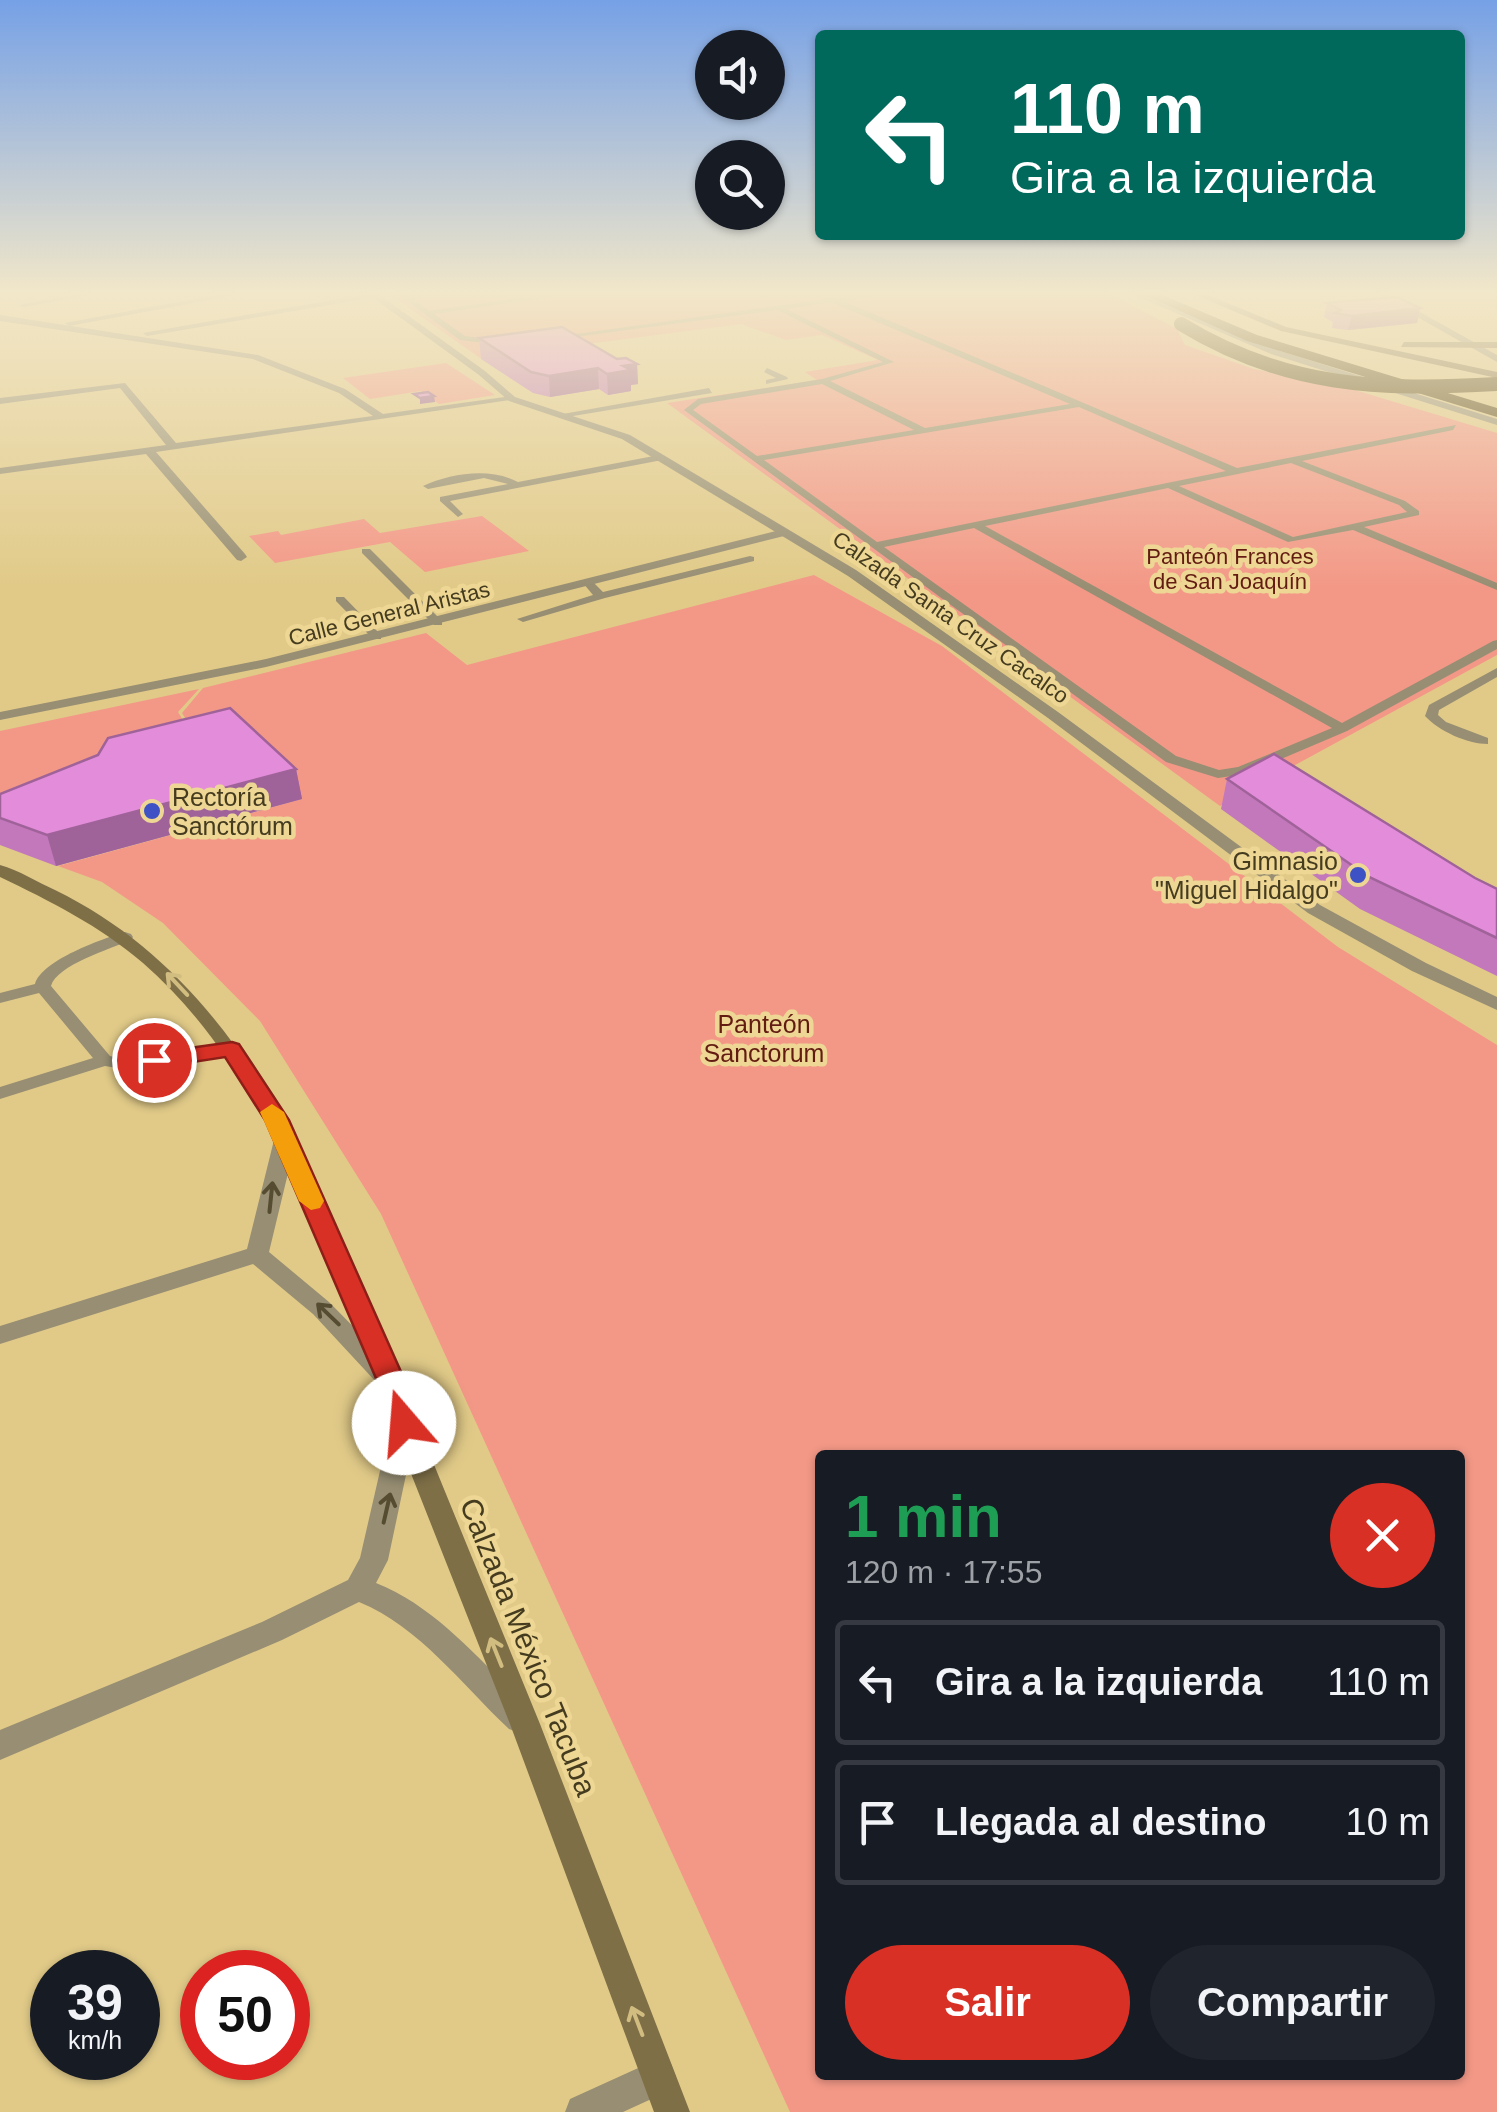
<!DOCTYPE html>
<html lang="es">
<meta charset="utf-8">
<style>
:root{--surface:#171b24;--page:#20242c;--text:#f1f3f6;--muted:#9ea1a6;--line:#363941;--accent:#d93025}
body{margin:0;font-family:Arial,sans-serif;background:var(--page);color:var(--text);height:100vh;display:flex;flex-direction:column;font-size:38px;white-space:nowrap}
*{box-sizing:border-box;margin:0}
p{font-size:32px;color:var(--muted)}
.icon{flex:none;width:55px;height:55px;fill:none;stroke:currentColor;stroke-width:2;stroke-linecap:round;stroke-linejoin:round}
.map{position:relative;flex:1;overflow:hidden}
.drawer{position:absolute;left:815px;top:1450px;width:650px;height:630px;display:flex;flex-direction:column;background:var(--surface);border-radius:10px;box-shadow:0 2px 8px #0004}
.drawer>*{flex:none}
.hud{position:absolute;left:815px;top:30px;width:650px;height:210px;border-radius:10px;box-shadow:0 2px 8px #0004;background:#00695c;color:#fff;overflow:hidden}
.tools{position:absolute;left:695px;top:30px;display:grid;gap:20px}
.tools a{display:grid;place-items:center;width:90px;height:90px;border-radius:50%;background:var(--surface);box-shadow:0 2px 8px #0004;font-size:50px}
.speed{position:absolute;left:30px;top:1950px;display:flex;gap:20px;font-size:50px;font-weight:700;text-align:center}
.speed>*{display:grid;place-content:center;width:130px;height:130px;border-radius:50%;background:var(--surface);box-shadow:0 2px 8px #0004;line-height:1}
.speed small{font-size:25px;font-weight:400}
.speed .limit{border:15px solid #d22;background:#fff;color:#111}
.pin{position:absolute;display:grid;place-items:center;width:85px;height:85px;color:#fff;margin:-42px;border:5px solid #fff;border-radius:50%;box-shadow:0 2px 10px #0007}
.me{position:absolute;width:110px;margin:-55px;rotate:342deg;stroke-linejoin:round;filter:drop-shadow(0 0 8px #0008)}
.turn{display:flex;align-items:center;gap:35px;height:210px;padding:0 30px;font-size:45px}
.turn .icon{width:130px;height:130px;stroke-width:2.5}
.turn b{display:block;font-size:70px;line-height:85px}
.round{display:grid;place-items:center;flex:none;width:105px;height:105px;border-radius:52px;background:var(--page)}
.summary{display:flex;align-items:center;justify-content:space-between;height:170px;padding:0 30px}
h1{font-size:60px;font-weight:800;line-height:75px;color:#1e9e55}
.button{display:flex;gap:20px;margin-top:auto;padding:20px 30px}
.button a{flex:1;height:115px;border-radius:60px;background:var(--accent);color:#fff;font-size:40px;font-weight:800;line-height:115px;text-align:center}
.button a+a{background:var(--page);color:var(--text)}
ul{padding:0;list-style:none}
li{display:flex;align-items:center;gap:30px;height:125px;margin:0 20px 15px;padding:0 10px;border:5px solid var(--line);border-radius:10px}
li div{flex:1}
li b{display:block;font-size:38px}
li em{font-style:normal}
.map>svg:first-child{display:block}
.green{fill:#f39887;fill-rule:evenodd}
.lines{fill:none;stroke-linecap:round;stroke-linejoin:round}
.service{fill:#978e73;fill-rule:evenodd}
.pedestrian{fill:#978e73;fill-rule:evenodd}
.minor{fill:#978e73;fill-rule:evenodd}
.tertiary{fill:#978e73;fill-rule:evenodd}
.secondary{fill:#7e6f47;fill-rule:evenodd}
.motorway{fill:#584815;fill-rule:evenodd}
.motorway-bridge{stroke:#584815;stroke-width:14}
.wall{fill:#c378bb}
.shaded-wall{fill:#9f6299}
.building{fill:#e38cda;stroke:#9f6299;stroke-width:2.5}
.oneway{stroke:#d2bd81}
.oneway2{stroke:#554c31}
.route{fill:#d93025;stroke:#8d1f18;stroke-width:2.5}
.slow{fill:#f59e0b}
.poi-dot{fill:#3e52c5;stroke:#eed794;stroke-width:4}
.labels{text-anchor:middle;stroke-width:9;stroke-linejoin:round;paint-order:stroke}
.far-park-label{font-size:22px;fill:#631c12;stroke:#eed794}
.far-street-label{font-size:22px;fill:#453c20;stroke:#eed794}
.poi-label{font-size:25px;fill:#453c20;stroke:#eed794;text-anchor:start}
.park-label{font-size:25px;fill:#631c12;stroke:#eed794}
.near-street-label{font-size:30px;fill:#453c20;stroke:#eed794}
</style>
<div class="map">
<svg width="1497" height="2112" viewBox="0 0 1497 2112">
<rect width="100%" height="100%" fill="#e1ca88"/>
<path class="green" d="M385,291H1104L1177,329L1185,345L1254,369L1345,387L1497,433V655L1220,806L667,403L817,380L805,372L878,360L822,335L786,340L741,324L480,358Z
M446,363L495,395L439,404L421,391L370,399L343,378Z
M482,516L529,551L425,572L390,542L275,563L249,536L278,531L281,535L364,519L380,533Z
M814,575L942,646L1338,947L1497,1045V2112H790L381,1214L260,1021L163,923L102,882L58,866L302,799L238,737L202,746L182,713L203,688L426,633L467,665ZM820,1455H1460V2075H820Z
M199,689L178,712L199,746L0,828V731Z"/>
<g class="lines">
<path class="service" d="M394,291H402L429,311L568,291H589L434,314L465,336L504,341L501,345L460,340Z
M884,291H906L843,301L1237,468L1456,425L1453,430L1302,461L1405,501L1419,511V515L1364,527L1497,583V590L1353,530L1288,542L1168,488L985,526L1342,723L1493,641L1497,640V649L1347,731L1246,774L1218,778L1166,762L684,410L698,399L822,379L883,362L777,310L552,340L548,338ZM833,302V303L1070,404L925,428L830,381L894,362L786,309ZM822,384L914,430L757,456L693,410L701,404ZM1079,407L1226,471L877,542L764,460ZM1291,463L1399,505L1407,512L1293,537L1179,486ZM974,528L1332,728L1238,767L1219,770L1176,756L884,547Z
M767,368L787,377L788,379L766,384V380L776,378L764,372Z
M709,388L712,393L561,418L557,415Z
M659,455L662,456V460L450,501L463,514L458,517L440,501V497L508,484L484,478L428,489L423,486C451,473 490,467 518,482Z
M362,549H370L442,621V625H434L362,553Z
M750,556L754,557V561L605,598L523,622L517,619L593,595L583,583L584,581H592L603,592Z
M336,597H344L381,635V639H373L336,601Z
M1497,668V677L1439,710L1438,715L1446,722L1488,738V744C1467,744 1439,731 1425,716L1429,705Z
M125,932L131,934L133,937L131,940C110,949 57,965 51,986L110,1056L123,1059L232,1044L241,1049L238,1053L123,1069L105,1066L0,1099V1087L93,1058L39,993L0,1003V993L35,984C42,960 102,939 125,932Z"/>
<path class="pedestrian" d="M1125,291H1137L1277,350L1497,419V425L1271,354Z"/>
<path class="minor" d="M92,291H114L23,307L19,305Z
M237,291H257L69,326L65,323Z
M373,293L376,297L147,336L143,333Z
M0,315L258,355L345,389L383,414L512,396L517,399L156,452L245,554L247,557L241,561L237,560L146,454L0,474V468L166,445L120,388L0,404V398L125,383L176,443L373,416L339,393L253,359L0,321Z
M784,529L790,533L788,535L266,667L0,720V712L266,659Z
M285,1133L296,1140L269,1252L329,1302L395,1369L399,1376L395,1383L386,1386L377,1383L313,1314L253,1264L0,1344V1326L247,1249L274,1140Z
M404,1413L413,1416L417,1423L388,1560L376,1583C439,1608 482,1664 531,1709L535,1719L531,1729L520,1733L509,1729C462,1685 420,1627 359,1602L282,1640L0,1760V1730L262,1622L348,1580L360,1558L391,1423L395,1416Z
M658,2059L671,2064L676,2077L671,2090L623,2112H565L570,2099Z"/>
<path class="tertiary" d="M364,291H374L485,371L515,397L630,435L856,570L1058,712L1320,905L1426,963L1497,997V1010L1412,971L1308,913L1048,718L848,576L622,439L509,401L479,375Z
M1371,291H1382L1497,355V362Z"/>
<path class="secondary" d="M1186,291H1198L1286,327L1497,372V378L1281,331Z
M1404,342H1497V348L1401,347Z
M0,865C19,870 37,882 55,890C250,985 323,1198 405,1383L417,1423L540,1724L690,2112H654L510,1724L391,1423L379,1383C318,1239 265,1069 143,963C100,926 50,901 0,877Z"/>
<path class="motorway" d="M1136,291H1153L1257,335L1497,408V417L1247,341Z"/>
<path class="motorway-bridge" d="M1181,324C1284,387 1379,391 1497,384"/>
</g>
<path class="wall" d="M1327,303L1420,308L1417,323L1348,330L1332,328L1333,322L1324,317Z
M479,338L617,359L637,364L638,384L631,385V391L608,395L599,389L550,397L533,393L481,359Z
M296,769L302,799L56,866L0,845V794Z
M1227,779L1475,878L1497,889V976L1360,909L1221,809Z"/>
<path class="shaded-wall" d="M1420,308L1417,323L1348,330L1352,316Z
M637,364L638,384L631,385V391L608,395L607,374L623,366Z
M598,368L599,389L550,397L549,376Z
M434,396L435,402L420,404V398Z
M296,769L302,799L56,866L47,835Z"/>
<path class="building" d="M1397,297L1420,308L1352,316L1335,313L1341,310L1327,303Z
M562,327L617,359L626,358L637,364L623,366L631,370L607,374L598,368L549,376L531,372L479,338Z
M428,392L434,396L420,398L414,394Z
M230,708L296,769L47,835L0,818V794L98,755L108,738Z
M1274,754L1475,878L1497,889V938L1369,877L1227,779Z"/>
<defs><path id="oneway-shaft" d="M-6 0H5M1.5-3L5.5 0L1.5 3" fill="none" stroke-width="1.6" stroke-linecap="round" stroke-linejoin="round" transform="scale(2.5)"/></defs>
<g class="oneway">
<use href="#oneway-shaft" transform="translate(177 984) rotate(-133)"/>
<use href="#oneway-shaft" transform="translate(496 1652) rotate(-112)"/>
<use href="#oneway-shaft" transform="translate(637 2021) rotate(-111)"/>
</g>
<g class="oneway2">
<use href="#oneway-shaft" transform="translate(271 1197) rotate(-84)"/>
<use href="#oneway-shaft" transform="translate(328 1314) rotate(-136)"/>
<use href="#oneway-shaft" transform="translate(387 1508) rotate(-77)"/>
</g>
<linearGradient id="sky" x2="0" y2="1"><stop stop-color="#76a1e6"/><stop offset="0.5" stop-color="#f2e7c9"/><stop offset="1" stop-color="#f2e7c9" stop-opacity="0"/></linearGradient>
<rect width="1497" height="587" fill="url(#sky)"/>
<path class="route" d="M232,1042L239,1044L289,1120L406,1383L419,1423L414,1431L404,1434L394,1431L378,1383L265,1120L225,1057L154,1068L143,1060L154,1053Z"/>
<path class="slow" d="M272,1104L284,1112L324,1201L320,1208L311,1210L299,1201L260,1112Z"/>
<g class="poi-dot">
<circle cx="152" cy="811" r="10"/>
<circle cx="1358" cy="875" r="10"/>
</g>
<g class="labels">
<g class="far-park-label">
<text x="1230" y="564">Panteón Frances<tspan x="1230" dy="25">de San Joaquín</tspan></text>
</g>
<g class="far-street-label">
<text transform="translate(389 613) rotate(-14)" y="8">Calle General Aristas</text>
<text transform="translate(951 617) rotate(35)" y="8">Calzada Santa Cruz Cacalco</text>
</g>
<g class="poi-label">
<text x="172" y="806">Rectoría<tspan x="172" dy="29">Sanctórum</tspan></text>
<text x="1338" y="870" text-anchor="end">Gimnasio<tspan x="1338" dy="29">"Miguel Hidalgo"</tspan></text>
</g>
<g class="park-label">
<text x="764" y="1033">Panteón<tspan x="764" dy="29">Sanctorum</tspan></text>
</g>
<g class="near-street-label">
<text transform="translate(528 1647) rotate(68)" y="10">Calzada México Tacuba</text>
</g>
</g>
</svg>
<div class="tools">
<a><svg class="icon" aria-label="sound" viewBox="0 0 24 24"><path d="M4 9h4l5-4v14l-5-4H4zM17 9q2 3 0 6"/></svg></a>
<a><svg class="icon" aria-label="search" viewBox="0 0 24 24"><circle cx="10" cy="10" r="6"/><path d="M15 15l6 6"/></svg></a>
</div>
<div class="speed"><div>39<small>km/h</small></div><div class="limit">50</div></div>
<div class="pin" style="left:154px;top:1060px;background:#d93025"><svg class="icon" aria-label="arrive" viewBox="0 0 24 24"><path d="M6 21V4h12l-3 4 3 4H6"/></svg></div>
<svg class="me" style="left:404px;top:1423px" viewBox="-20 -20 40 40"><circle r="19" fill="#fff"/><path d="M0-13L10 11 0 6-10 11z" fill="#d93025"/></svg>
<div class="hud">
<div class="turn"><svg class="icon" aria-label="left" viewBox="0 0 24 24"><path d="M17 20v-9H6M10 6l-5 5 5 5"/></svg><div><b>110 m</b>Gira a la izquierda</div></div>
</div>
<section class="drawer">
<div class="summary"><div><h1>1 min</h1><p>120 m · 17:55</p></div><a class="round" style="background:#d93025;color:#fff"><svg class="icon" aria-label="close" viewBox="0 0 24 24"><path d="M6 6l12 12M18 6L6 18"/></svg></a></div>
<ul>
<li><svg class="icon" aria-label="left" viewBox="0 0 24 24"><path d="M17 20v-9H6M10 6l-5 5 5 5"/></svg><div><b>Gira a la izquierda</b></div><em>110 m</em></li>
<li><svg class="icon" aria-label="arrive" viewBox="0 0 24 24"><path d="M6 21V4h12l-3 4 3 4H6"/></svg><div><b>Llegada al destino</b></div><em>10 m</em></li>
</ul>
<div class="button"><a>Salir</a><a>Compartir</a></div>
</section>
</div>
